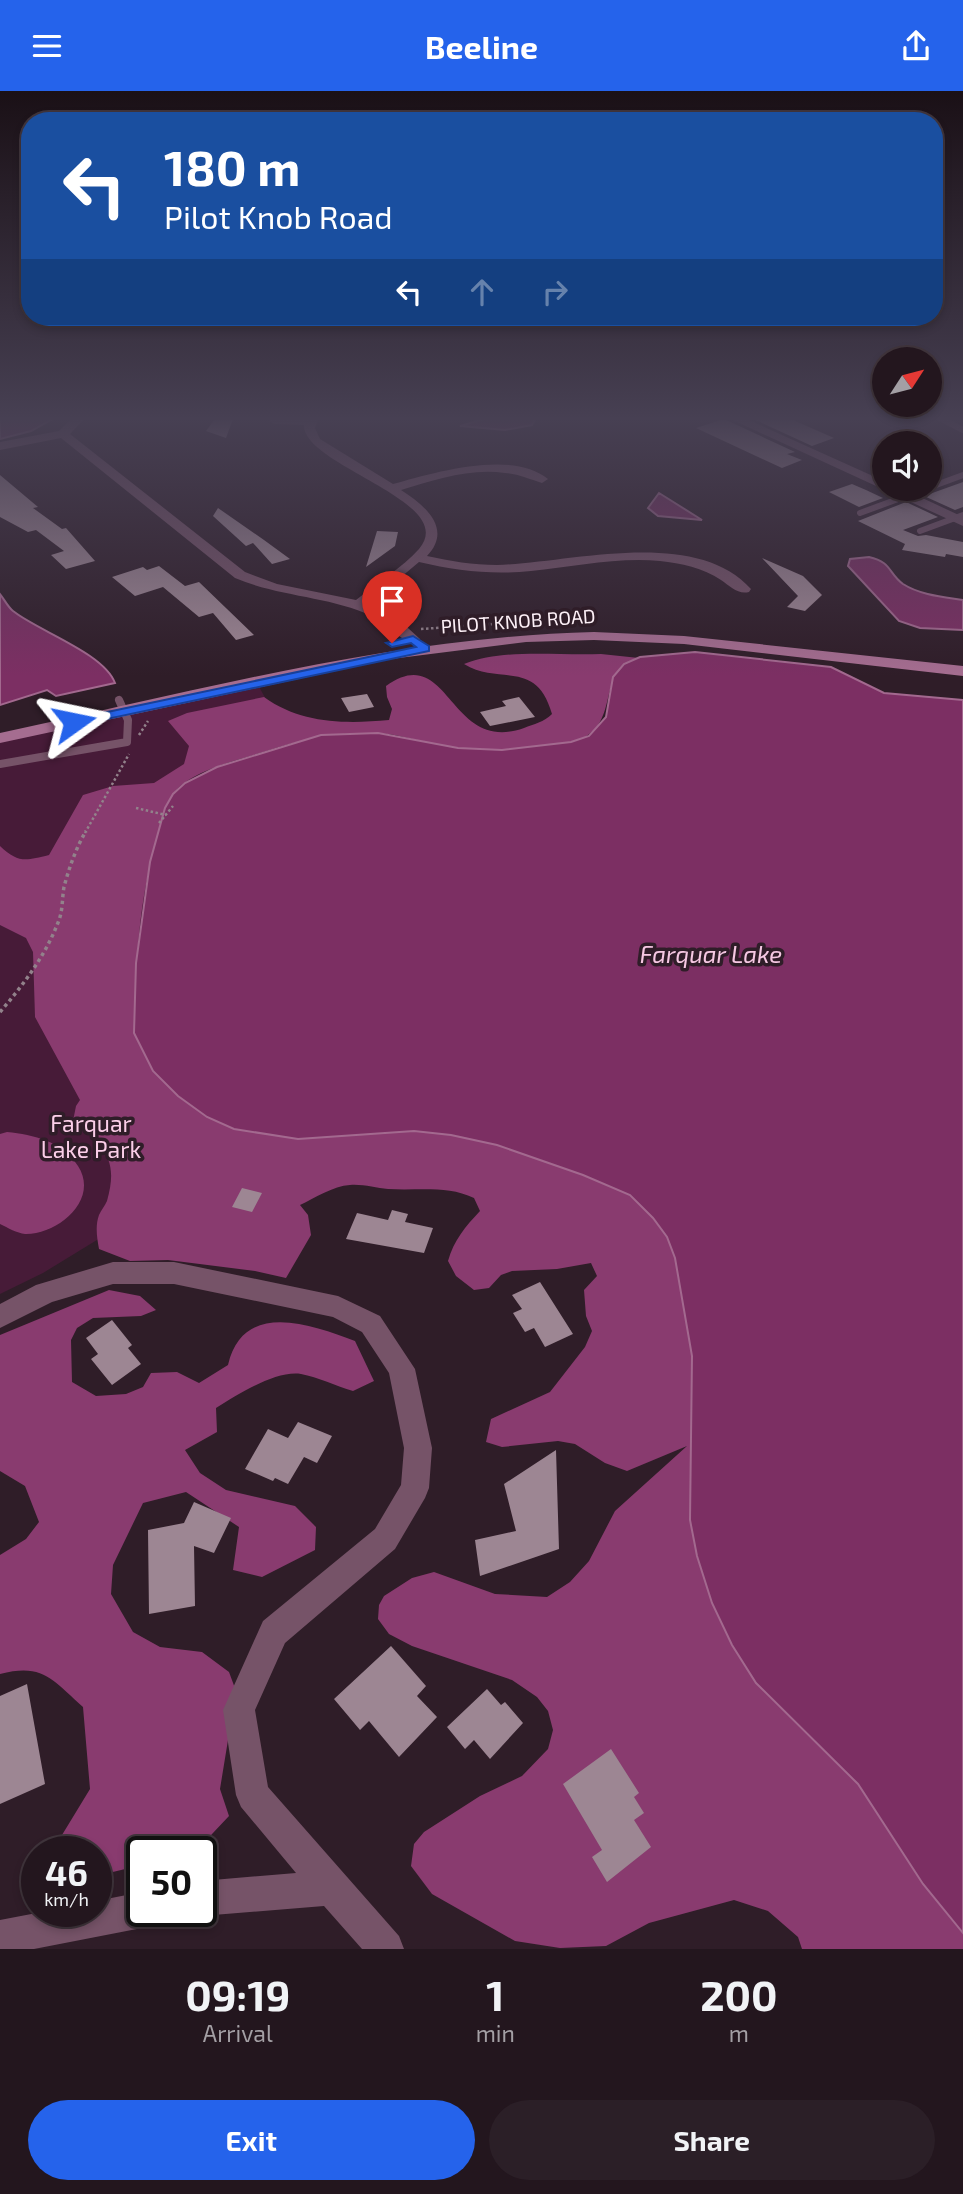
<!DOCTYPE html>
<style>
:root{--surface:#23161e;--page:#2b1f27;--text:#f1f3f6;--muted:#a39fa4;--line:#40353c;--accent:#2563eb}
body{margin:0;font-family:"Exo 2",sans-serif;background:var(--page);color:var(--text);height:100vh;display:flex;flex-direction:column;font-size:26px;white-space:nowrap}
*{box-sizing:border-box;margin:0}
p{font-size:23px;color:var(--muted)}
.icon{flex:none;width:38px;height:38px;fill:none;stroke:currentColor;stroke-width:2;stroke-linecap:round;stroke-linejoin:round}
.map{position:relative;height:1858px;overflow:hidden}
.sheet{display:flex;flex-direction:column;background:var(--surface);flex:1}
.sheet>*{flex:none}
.top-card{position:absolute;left:21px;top:21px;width:922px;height:214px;border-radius:28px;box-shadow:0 4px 10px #0003,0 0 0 2px var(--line);background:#1a4fa0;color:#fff;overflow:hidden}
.needle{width:46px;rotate:54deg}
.controls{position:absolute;left:872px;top:256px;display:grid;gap:14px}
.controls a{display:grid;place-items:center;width:70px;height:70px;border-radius:50%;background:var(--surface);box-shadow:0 4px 10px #0003,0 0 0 2px var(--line);font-size:35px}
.speed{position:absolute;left:21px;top:1745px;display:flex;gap:14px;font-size:35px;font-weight:700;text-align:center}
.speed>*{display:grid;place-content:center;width:91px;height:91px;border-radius:50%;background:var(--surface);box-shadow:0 4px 10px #0003,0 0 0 2px var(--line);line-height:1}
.speed small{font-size:18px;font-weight:400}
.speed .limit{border:4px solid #111;border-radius:10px;background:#fff;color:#111}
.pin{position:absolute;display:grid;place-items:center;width:60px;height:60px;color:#fff;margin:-72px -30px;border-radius:50% 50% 50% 0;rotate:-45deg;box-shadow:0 0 7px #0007}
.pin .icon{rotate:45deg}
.me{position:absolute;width:77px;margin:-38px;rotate:78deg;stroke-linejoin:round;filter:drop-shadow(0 0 5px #0008)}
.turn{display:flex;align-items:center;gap:24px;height:147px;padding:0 28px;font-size:32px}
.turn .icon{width:91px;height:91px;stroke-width:2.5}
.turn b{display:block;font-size:49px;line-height:60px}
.lanes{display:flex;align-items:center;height:66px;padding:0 28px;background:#0003;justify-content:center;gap:35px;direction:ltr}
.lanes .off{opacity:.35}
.eta{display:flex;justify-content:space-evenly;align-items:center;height:119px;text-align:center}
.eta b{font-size:42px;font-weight:700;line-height:49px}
.button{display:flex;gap:14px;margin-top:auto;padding:14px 28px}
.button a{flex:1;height:80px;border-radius:42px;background:var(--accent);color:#fff;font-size:28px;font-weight:700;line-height:80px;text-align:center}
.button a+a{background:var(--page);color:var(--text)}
header{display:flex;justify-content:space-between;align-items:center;height:91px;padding:0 28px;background:var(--accent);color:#fff;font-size:32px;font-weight:700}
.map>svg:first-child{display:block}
.green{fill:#471b38}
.forest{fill:#893b6f}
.water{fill:#7c2f63;stroke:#a3698f;stroke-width:2}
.building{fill:#9d8693}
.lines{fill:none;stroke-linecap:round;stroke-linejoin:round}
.path-far1{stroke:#92828b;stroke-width:2.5;stroke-dasharray:2.5 2.5;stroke-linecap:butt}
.path{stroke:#92828b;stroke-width:3.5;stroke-dasharray:3.5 3.5;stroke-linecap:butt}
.lane-far1{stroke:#765368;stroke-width:6}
.lane{stroke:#765368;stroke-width:8}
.street{fill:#765368;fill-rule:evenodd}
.secondary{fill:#a56d90;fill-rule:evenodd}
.route{fill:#2563eb;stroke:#184099;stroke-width:2}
.labels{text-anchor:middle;stroke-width:7;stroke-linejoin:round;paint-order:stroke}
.far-street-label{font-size:19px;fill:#fdf0f7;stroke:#2f1d28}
.park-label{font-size:23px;fill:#fbcee8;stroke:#2f1d28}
.water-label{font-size:24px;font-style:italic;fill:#f6c8e3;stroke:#2f1d28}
</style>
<header><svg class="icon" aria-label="menu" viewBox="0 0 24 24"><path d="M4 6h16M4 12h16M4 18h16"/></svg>Beeline<svg class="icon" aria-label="share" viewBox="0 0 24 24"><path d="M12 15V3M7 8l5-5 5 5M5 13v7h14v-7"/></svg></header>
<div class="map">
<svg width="963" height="1858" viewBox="0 0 963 1858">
<rect width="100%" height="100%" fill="#2f1d28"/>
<path class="green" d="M257,592L285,643L294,651C268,659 205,674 186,692C169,708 155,749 150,771L226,1070L43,1182L0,1203V647Z"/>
<path class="forest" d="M601,563L639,567C592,580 625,637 572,651C534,660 489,662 451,656C430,653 409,646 388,643C345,639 304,647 263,661C238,669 189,680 173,703C168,711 166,724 162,733C138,801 136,872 134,942L453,1022L665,1108L963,1727V1858H802L798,1846L768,1820L734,1809L649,1832L606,1855L560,1857L515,1850L432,1803L411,1775L414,1753L424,1741L480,1705L522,1685L548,1658L553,1639L548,1620L537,1606L512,1589L412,1555L389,1543L378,1528L379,1514L384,1505L412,1487L434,1481L495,1503L547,1506L570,1491L589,1470L615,1420L687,1355L627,1380L605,1372L575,1353L558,1350L502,1356L486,1351L491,1328L550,1301L585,1256L592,1240L586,1225L584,1199L597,1185L591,1172L557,1178L512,1180L501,1184L489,1197L474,1199L456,1185L448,1170C454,1149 465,1136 480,1120L474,1107C447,1094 418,1100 388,1098C376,1097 363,1093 350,1094C333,1095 315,1107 300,1114L308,1124L311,1144L286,1187L255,1180L168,1169L130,1170L99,1158C97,1147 95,1135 99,1124C101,1119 105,1115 107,1110C119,1068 104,1055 73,1030L76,1015L80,1009L35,926L33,861L26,847L0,834V755C18,772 25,770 49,764L83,704L113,695L154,692L184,673L189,655L168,630L187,622L264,606C301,633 346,633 389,629L392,618L387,606L386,595C450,549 448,664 524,637C534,633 544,631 552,623C536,567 500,595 464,573C505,557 557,565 601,563Z
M7,1041C34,1044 62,1050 78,1075C100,1109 57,1144 25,1143C17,1142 8,1137 0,1133V1043Z
M109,1199L140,1205L156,1219L141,1225L93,1227L77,1237L71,1249L72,1291L96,1305L126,1303L143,1296L151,1282L177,1281L199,1292L228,1274C243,1209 310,1233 355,1250L374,1290L353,1300C336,1295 318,1286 301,1283C276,1279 237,1304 216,1317L217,1341L185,1359L200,1382L226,1399L295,1415L316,1436L315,1459L262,1486L233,1479L239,1436L186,1401L143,1412L113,1474L111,1503L133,1541L160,1556L202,1561L229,1581L236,1600L220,1698L229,1725L196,1760H142V1774L96,1785V1760H56L62,1744L90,1698L83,1616C52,1589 44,1572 0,1583V1464L26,1448L39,1431L25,1395L0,1380V1244Z"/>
<path class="water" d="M0,325H58L31,340L0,348Z
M494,325H537L532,334L505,339L460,335Z
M659,402L702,429L658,425L648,417Z
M869,466C892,471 888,482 903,493C920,504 944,506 963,509V539L920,537L899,530L848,475L850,468Z
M0,503C4,508 8,516 13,520C38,540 104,562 115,592L56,605L47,599L0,614Z
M695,561L831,576L884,602L963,609V1842L923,1793L858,1693L756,1592L732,1554L712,1512L697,1465L690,1429L692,1265L675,1167L667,1146L653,1127L630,1104L583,1084L497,1054L451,1044L414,1040L298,1048L234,1038L207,1026L178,1005L153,980L134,942L136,872L150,771L165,717L173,703L185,692L217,676L321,644L378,642L458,657L502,659L571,651L589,645L606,626L613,586L624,573L640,566Z"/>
<path class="building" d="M217,325H234L226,347L206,340Z
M747,325H784L834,347L812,355Z
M724,328L795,361L787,363L802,369L782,377L696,337Z
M0,384L38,416L33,417L62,438L66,437L95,470L66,478L51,464L64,460L36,439L28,441L0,426Z
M963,391V416L955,419L924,405Z
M852,393L866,399L883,407L859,416L829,401Z
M906,411L938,426L903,439L918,445L926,444L963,451V466L946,463L945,466L902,459L905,453L858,430Z
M218,417L264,449L290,468L272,473L253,452L246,455L213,425Z
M377,440L398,441L395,455L366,476Z
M762,467L803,485L822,504L805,520L787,516L798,505Z
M159,475L185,495L199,491L254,544L236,549L213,522L199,526L163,496L135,505L112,486L143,476L147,479Z
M367,603L374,616L349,621L341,607Z
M519,606L535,626L490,635L480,621L506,615L502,610Z
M242,1097L262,1102L252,1121L232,1116Z
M392,1119L408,1123L405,1131L433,1137L424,1162L346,1148L357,1122L388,1129Z
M540,1191L573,1243L545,1256L534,1237L525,1241L513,1222L522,1218L512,1204Z
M112,1229L132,1254L128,1257L141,1273L112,1294L91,1268L98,1263L86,1247Z
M298,1331L332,1345L317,1372L304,1366L288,1393L275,1387L273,1390L245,1378L268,1338L288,1347Z
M556,1359L559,1458L480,1485L475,1449L516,1440L504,1393Z
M194,1411L231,1427L214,1462L194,1455L195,1515L149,1523L148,1439L184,1432Z
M391,1555L426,1595L417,1605L437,1626L399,1666L369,1630L360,1639L334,1608Z
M27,1593L45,1693L0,1713V1605Z
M487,1598L501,1614L505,1611L523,1632L490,1668L474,1649L465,1658L447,1636Z
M611,1658L639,1702L634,1706L644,1722L634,1729L651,1756L607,1791L592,1766L602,1759L563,1693Z"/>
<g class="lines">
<path class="path-far1" d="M421,538L566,528
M139,644L148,630
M136,717L166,724
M159,732L173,715
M85,742L129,663"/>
<path class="path" d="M0,921C24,893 46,864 59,829C63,818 62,807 64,796C69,777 76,757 86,740"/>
<path class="lane-far1" d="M936,325L963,339
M860,422L963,384
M920,440L963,424"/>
<path class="lane" d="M0,673L127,651L128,629L119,609"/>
<path class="street" d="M74,325H87L70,343L245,481L277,493L356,509C375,494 403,476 419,458C460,410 303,375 304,334L275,333L269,330L275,327L320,325L315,337L320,348L393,393C433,382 512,358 548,388L542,392C529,388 518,383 505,382C469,377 435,389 401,399C425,414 453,438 427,465C450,470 473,474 497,474C569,472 695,435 751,498L749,501C738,504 730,495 721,489C703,477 681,472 660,470C617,466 573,476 531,480C493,484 457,480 419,471L369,513L397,527L420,548L418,551C403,555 387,531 372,525C329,505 279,506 235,487L61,347L0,359V351L59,340Z
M724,325H740L884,390V397H901L963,426V435Z
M113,1171H174L338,1205L380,1225L415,1278L432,1357L429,1397L425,1407L395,1458L285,1552L255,1619L268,1696L399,1845L404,1858H362L324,1815L201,1825L188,1820H201V1790L296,1782L241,1716L236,1704L223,1619L263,1530L375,1438L401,1394L404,1357L389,1282L362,1241L333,1226L174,1193H113L52,1211L0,1237V1213L36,1194Z
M142,1801V1820H159L154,1831L142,1837L34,1858H0V1829L47,1820H96V1810Z"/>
<path class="secondary" d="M594,541L684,545L963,575V585L684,553L594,549L526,551L391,568L0,652V642C196,600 393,546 594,541Z"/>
</g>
<linearGradient id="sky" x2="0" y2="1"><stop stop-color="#1a1016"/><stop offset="0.56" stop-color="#474053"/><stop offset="1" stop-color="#474053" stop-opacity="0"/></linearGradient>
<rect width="963" height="585" fill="url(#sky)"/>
<path class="route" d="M413,545L429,555V560L74,635L68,631L74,628L416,556L411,552L392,556L386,552Z"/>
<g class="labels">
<g class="far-street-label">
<text transform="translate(518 530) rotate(-4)" y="7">PILOT KNOB ROAD</text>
</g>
<g class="park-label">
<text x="91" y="1041">Farquar<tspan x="91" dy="26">Lake Park</tspan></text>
</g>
<g class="water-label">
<text x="711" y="872">Farquar Lake</text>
</g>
</g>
</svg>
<div class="controls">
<a><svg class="needle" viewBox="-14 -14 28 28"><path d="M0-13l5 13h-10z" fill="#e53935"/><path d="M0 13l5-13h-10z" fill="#a39fa4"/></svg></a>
<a><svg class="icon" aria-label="sound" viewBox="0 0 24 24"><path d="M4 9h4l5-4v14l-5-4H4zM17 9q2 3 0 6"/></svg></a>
</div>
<div class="speed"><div>46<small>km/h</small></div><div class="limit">50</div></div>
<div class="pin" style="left:392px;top:552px;background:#d93025"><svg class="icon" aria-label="arrive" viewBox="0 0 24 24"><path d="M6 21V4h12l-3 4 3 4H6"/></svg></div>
<svg class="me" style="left:74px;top:631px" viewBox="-20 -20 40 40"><path d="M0-17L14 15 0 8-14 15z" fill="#2563eb" stroke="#fff" stroke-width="4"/></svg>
<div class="top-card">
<div class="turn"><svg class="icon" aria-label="left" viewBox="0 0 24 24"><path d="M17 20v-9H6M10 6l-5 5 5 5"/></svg><div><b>180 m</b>Pilot Knob Road</div></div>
<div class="lanes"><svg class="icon" aria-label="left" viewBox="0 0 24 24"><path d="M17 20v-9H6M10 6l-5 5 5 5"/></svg><svg class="icon off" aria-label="ahead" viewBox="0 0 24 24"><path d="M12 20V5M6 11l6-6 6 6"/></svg><svg class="icon off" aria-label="right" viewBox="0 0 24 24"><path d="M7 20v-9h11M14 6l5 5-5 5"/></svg></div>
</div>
</div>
<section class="sheet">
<div class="eta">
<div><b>09:19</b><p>Arrival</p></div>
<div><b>1</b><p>min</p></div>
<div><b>200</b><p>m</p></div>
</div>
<div class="button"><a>Exit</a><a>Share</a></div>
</section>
